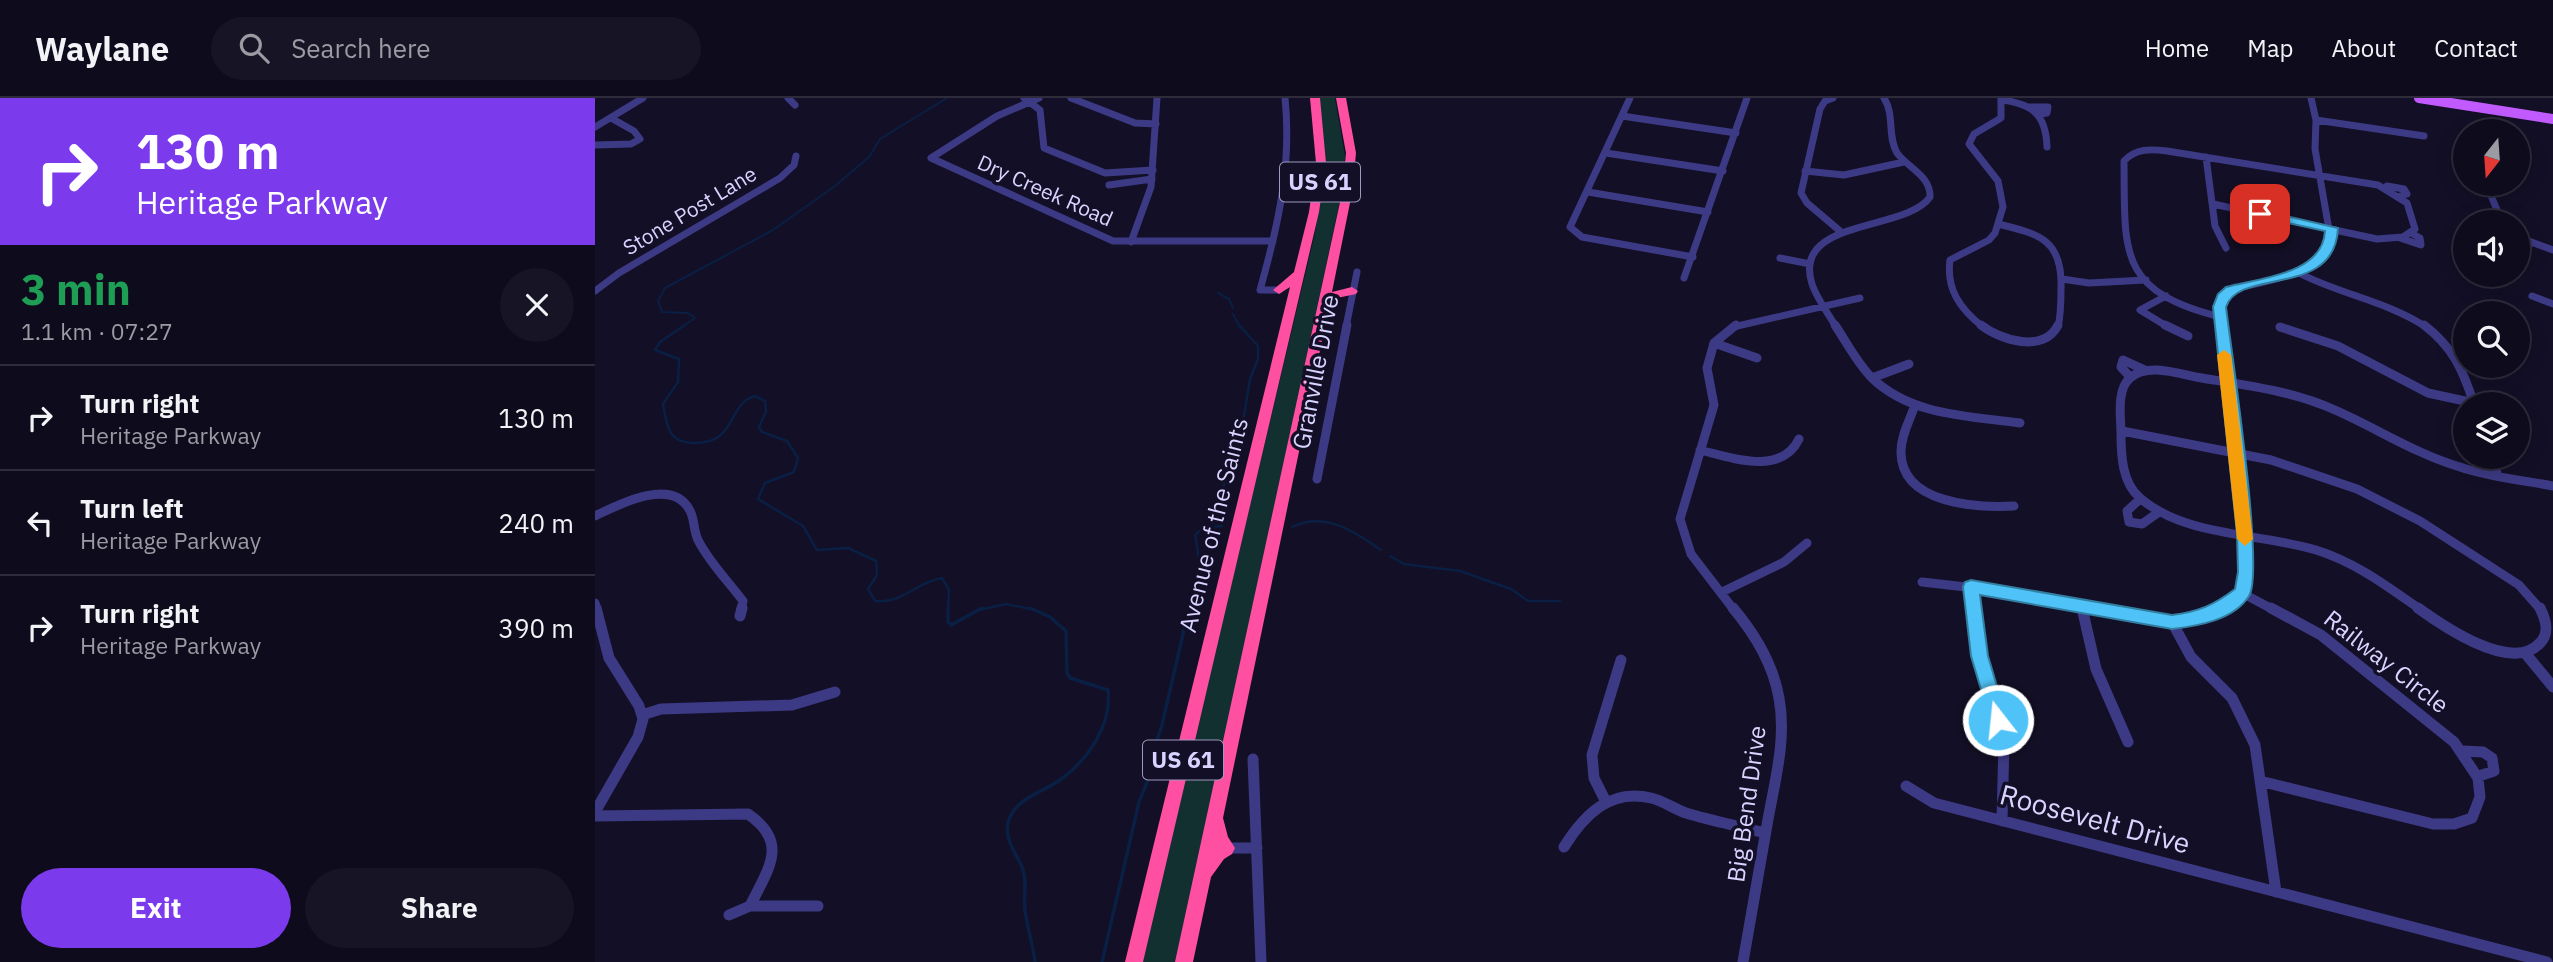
<!DOCTYPE html>
<meta charset="utf-8">
<style>
:root{--surface:#0e0b1c;--page:#171425;--text:#f1f3f6;--muted:#9b9ba3;--line:#2e2b3b;--accent:#7c3aed}
body{margin:0;font-family:"IBM Plex Sans",sans-serif;background:var(--page);color:var(--text);height:100vh;display:flex;flex-direction:column;font-size:26px;white-space:nowrap}
*{box-sizing:border-box;margin:0}
p{font-size:23px;color:var(--muted)}
.icon{flex:none;width:38px;height:38px;fill:none;stroke:currentColor;stroke-width:2;stroke-linecap:round;stroke-linejoin:round}
.map{position:relative;flex:1;overflow:hidden}
.side{display:flex;flex-direction:column;background:var(--surface);width:595px}
.side>*{flex:none}
.guide{background:#7c3aed;color:#fff;overflow:hidden}
.needle{width:46px;rotate:197deg}
.tools{position:absolute;left:1858px;top:21px;display:grid;gap:14px}
.tools a{display:grid;place-items:center;width:77px;height:77px;border-radius:50%;background:var(--surface);box-shadow:0 4px 18px #0003,0 0 0 2px var(--line);font-size:35px}
.pin{position:absolute;display:grid;place-items:center;width:60px;height:60px;color:#fff;margin:-30px;border-radius:14px;box-shadow:0 4px 10px #0006}
.me{position:absolute;width:77px;margin:-38px;rotate:344deg;stroke-linejoin:round;filter:drop-shadow(0 0 5px #0008)}
.turn{display:flex;align-items:center;gap:24px;height:147px;padding:0 21px;font-size:32px}
.turn .icon{width:91px;height:91px;stroke-width:2.5}
.turn b{display:block;font-size:49px;line-height:60px}
.round{display:grid;place-items:center;flex:none;width:74px;height:74px;border-radius:37px;background:var(--page)}
.head{display:flex;align-items:center;justify-content:space-between;height:119px;padding:0 21px}
h1{font-size:42px;font-weight:700;line-height:52px;color:#1e9e55}
.cta{display:flex;gap:14px;margin-top:auto;padding:14px 21px}
.cta a{flex:1;height:80px;border-radius:42px;background:var(--accent);color:#fff;font-size:28px;font-weight:700;line-height:80px;text-align:center}
.cta a+a{background:var(--page);color:var(--text)}
ul{padding:0;list-style:none}
li{display:flex;align-items:center;gap:21px;height:105px;padding:0 21px;border-top:2px solid var(--line)}
li div{flex:1}
li b{display:block;font-size:26px}
li em{font-style:normal}
header{display:flex;align-items:center;gap:42px;box-sizing:border-box;height:98px;padding:0 35px;background:var(--surface);border-bottom:2px solid var(--line)}
header strong{font-size:33px}
nav{display:flex;gap:38px;margin-inline-start:auto;font-size:24px}
.search{width:490px;height:63px;background:var(--page);display:flex;align-items:center;gap:18px;box-sizing:border-box;padding:0 24px;border-radius:38px;color:var(--muted);font-size:26px}
main{display:flex;flex:1;min-height:0}
.map>svg:first-child{display:block}
.green{fill:#12302f}
.lines{fill:none;stroke-linecap:round;stroke-linejoin:round}
.stream-far2{stroke:#0a1f44;stroke-width:2}
.stream-far1{stroke:#0a1f44;stroke-width:2.5}
.stream{stroke:#0a1f44;stroke-width:3.5}
.minor-far2{stroke:#3d3a85;stroke-width:7}
.minor-far1{stroke:#3d3a85;stroke-width:9}
.minor{stroke:#3d3a85;stroke-width:11}
.major{stroke:#c25bff;stroke-width:10}
.highway{fill:#ff4fa3;fill-rule:evenodd}
.route{fill:#4fc3f7;stroke:#337fa1;stroke-width:2}
.slow{fill:#f59e0b}
.labels{text-anchor:middle;stroke-width:7;stroke-linejoin:round;paint-order:stroke}
.far-street-label{font-size:21px;fill:#d9d4ff;stroke:#130f26}
.shield{fill:#130f26;stroke:#9e99be;stroke-width:2}
.shield-label{font-size:23px;font-weight:bold;fill:#d9d4ff}
.street-label{font-size:24px;fill:#d9d4ff;stroke:#130f26}
.near-street-label{font-size:28px;fill:#d9d4ff;stroke:#130f26}
</style>
<header>
<strong>Waylane</strong>
<div class="search"><svg class="icon" aria-label="search" viewBox="0 0 24 24"><circle cx="10" cy="10" r="6"/><path d="M15 15l6 6"/></svg>Search here</div>
<nav><a>Home</a><a>Map</a><a>About</a><a>Contact</a></nav>
</header>
<main>
<section class="side">
<div class="guide">
<div class="turn"><svg class="icon" aria-label="right" viewBox="0 0 24 24"><path d="M7 20v-9h11M14 6l5 5-5 5"/></svg><div><b>130 m</b>Heritage Parkway</div></div>
</div>
<div class="head"><div><h1>3 min</h1><p>1.1 km · 07:27</p></div><a class="round"><svg class="icon" aria-label="close" viewBox="0 0 24 24"><path d="M6 6l12 12M18 6L6 18"/></svg></a></div>
<ul>
<li><svg class="icon" aria-label="right" viewBox="0 0 24 24"><path d="M7 20v-9h11M14 6l5 5-5 5"/></svg><div><b>Turn right</b><p>Heritage Parkway</p></div><em>130 m</em></li>
<li><svg class="icon" aria-label="left" viewBox="0 0 24 24"><path d="M17 20v-9H6M10 6l-5 5 5 5"/></svg><div><b>Turn left</b><p>Heritage Parkway</p></div><em>240 m</em></li>
<li><svg class="icon" aria-label="right" viewBox="0 0 24 24"><path d="M7 20v-9h11M14 6l5 5-5 5"/></svg><div><b>Turn right</b><p>Heritage Parkway</p></div><em>390 m</em></li>
</ul>
<div class="cta"><a>Exit</a><a>Share</a></div>
</section>
<div class="map">
<svg width="1958" height="864" viewBox="0 0 1958 864">
<rect width="100%" height="100%" fill="#130f26"/>
<path class="green" d="M723,0H740L750,58L746,97L582,864H546L720,135L730,62Z"/>
<g class="lines">
<path class="stream-far2" d="M623,195L634,201L638,210
M638,216L645,229
M87,229L100,220L93,215L67,214L63,203L70,190L178,132L240,88L274,59L285,41L352,0"/>
<path class="stream-far1" d="M90,227L65,244L60,252L84,261L83,284L68,306C72,326 72,344 97,345C143,347 131,306 160,298L170,303L171,313L164,329L167,334L192,343L203,360L199,374L170,385L163,401L208,428L222,452L253,450L281,463L282,477L273,491L280,503C308,506 321,484 347,480L354,492L353,512
M617,426L648,324L655,281L663,261V248L644,227
M697,429C729,413 759,433 786,452
M795,458L809,466L865,473L916,491L933,503H965
M384,512L411,506L440,512
M594,512C602,485 607,466 600,437L610,429L627,428"/>
<path class="stream" d="M353,510V524L356,527L387,510
M435,510L455,519L471,533L472,575L475,580L513,592C517,627 493,662 465,682C447,695 419,700 413,725C409,741 421,755 427,769C433,783 428,798 430,812C432,829 438,846 440,864
M507,864L544,704L553,682L550,660L561,645L567,627L594,510"/>
<path class="minor-far2" d="M193,0L200,7
M429,0L445,12L449,50L510,75L558,72
M444,0L402,18L336,60L518,143H678
M476,0L540,25L561,26
M1035,0L975,129L987,139L1098,159
M1238,0L1230,3L1225,11L1206,95L1212,105L1245,133
M1407,2C1438,6 1451,17 1452,49
M1434,9H1453L1452,15L1445,16
M1027,18L1141,35
M1721,22L1829,38
M0,29L48,0
M0,47L36,46L45,41L39,33L16,20
M1011,55L1128,73
M1611,59L1620,128L1631,150
M1210,73L1249,77L1309,64
M514,87L557,81
M1792,88L1809,91L1812,96L1805,98
M993,94L1113,114
M1897,100L1907,124
M1618,106L1782,141L1808,139L1820,131L1812,105L1783,87L1572,53C1556,51 1541,50 1529,63C1530,154 1522,193 1625,219
M1403,126C1445,136 1468,142 1466,191C1466,203 1466,216 1463,229
M1923,139L1958,152
M1805,140L1826,147L1825,140L1816,135
M536,144L556,89L562,0
M1923,150L1938,145
M1185,160L1215,166
M1702,174C1743,196 1792,203 1831,229
M1089,180L1152,0
M1467,181L1494,185L1551,182
M684,192H665C683,128 697,67 690,0
M0,193L24,175L185,80L199,67L201,58
M1571,198L1545,212L1573,229
M1937,198L1958,206
M751,229L762,174
M1138,229L1265,200
M1241,229C1233,215 1222,201 1217,186C1196,120 1311,134 1335,99C1336,78 1313,70 1302,55C1292,38 1300,17 1289,0
M1388,229C1365,211 1351,191 1355,162L1394,142L1400,135L1408,109L1403,83L1374,46L1379,36L1406,20V0
M1626,229C1624,212 1622,203 1636,192C1671,182 1719,180 1736,143L1720,51L1721,22L1716,0"/>
<path class="minor-far1" d="M1240,227C1252,245 1262,265 1277,280C1316,318 1375,318 1425,325
M1386,227C1405,242 1449,256 1463,227
M1570,227L1593,238
M1829,227C1858,249 1868,272 1879,306
M1685,229L1743,248L1833,295L1879,305
M1119,245L1162,260
M1535,279L1526,269L1528,262L1550,272
M1277,280L1314,266
M1320,307C1315,322 1306,337 1306,353C1305,406 1382,410 1419,408
M1527,333L1676,362L1762,391L1825,423L1924,487L1946,512
M1105,352C1137,360 1186,378 1204,341
M1896,359L1903,378
M722,381L752,227
M1545,401L1532,413L1534,424L1547,426L1564,414
M0,418C23,407 76,379 94,411C100,420 98,432 103,442C114,464 133,483 148,503L146,512
M1327,484L1406,493L1511,512
M1376,489L1379,512
M1127,494L1189,464L1212,445
M1647,495L1679,512
M0,505L2,512
M1486,508L1487,512
M1139,512L1096,456L1085,421L1119,307L1112,270L1119,245L1141,227
M1620,512L1647,495L1651,474L1650,435L1626,227
M1826,512C1792,488 1760,464 1721,452C1665,435 1590,439 1545,400C1527,385 1526,357 1526,336C1526,320 1521,292 1535,280C1552,265 1581,275 1601,279C1648,287 1696,292 1740,312C1781,330 1821,356 1865,369C1894,379 1927,382 1958,388"/>
<path class="minor" d="M1138,510C1160,536 1178,566 1184,600C1192,642 1179,686 1172,727C1164,773 1156,818 1148,864
M1378,510L1384,558L1409,643L1407,723
M1487,510L1501,571L1533,644
M1501,510L1577,524L1624,510
M1823,510C1848,528 1917,576 1945,545C1955,535 1951,522 1945,510
M145,518L147,510
M1577,524L1596,559L1637,600L1660,647L1681,794
M1930,555L1958,589
M47,617L66,611L197,607L240,594
M1868,653L1888,654L1897,660L1899,673L1884,678
M658,661L666,864
M1665,683L1838,726H1859L1877,720L1885,699L1883,680L1859,644L1726,537L1676,510
M1311,688L1339,705L1952,864
M1010,702L999,680L997,657L1026,562
M0,714L43,639L48,621L44,608L14,560L1,510
M0,718L153,716C195,745 173,771 155,808H223
M969,749C989,717 1015,690 1056,700C1069,703 1079,711 1091,715C1117,723 1144,728 1170,735
M631,750H662
M134,817L155,808"/>
<path class="major" d="M1824,0L1958,21"/>
<path class="highway" d="M715,0H725L731,65L724,114L548,864H530L695,189L684,196L678,192L699,174L714,114L721,65Z
M741,0H751L761,55L757,95L737,194L757,189L763,193L761,196L742,200L734,209L628,720L633,739L640,750L637,756L629,761L616,779L598,864H580L747,95L751,55Z"/>
</g>
<path class="route" d="M1665,112L1743,130C1740,201 1644,169 1631,209C1636,252 1670,473 1654,498C1639,522 1603,528 1577,531L1385,497L1393,558L1412,622L1410,628L1403,630L1397,628L1376,558L1368,489L1370,484L1376,482L1577,517C1603,514 1619,507 1640,491L1643,474L1642,435L1618,209L1623,196L1631,189C1665,180 1728,176 1730,133L1661,118V113Z"/>
<path class="slow" d="M1629,252L1636,257L1658,441L1650,448L1642,441L1622,257Z"/>
<g class="labels">
<g class="far-street-label">
<text transform="translate(450 93) rotate(24)" y="7">Dry Creek Road</text>
<text transform="translate(95 113) rotate(-31)" y="7">Stone Post Lane</text>
</g>
<g class="shield">
<rect x="685" y="64.5" width="80" height="39" rx="5"/>
<rect x="548" y="642.5" width="80" height="39" rx="5"/>
</g>
<g class="shield-label">
<text x="725" y="92">US 61</text>
<text x="588" y="670">US 61</text>
</g>
<g class="street-label">
<text transform="translate(721 274) rotate(-79)" y="8">Granville Drive</text>
<text transform="translate(619 427) rotate(-76)" y="8">Avenue of the Saints</text>
<text transform="translate(1791 564) rotate(38)" y="8">Railway Circle</text>
<text transform="translate(1152 706) rotate(-82)" y="8">Big Bend Drive</text>
</g>
<g class="near-street-label">
<text transform="translate(1500 721) rotate(15)" y="10">Roosevelt Drive</text>
</g>
</g>
</svg>
<div class="tools">
<a><svg class="needle" viewBox="-14 -14 28 28"><path d="M0-13l5 13h-10z" fill="#e53935"/><path d="M0 13l5-13h-10z" fill="#9b9ba3"/></svg></a>
<a><svg class="icon" aria-label="sound" viewBox="0 0 24 24"><path d="M4 9h4l5-4v14l-5-4H4zM17 9q2 3 0 6"/></svg></a>
<a><svg class="icon" aria-label="search" viewBox="0 0 24 24"><circle cx="10" cy="10" r="6"/><path d="M15 15l6 6"/></svg></a>
<a><svg class="icon" aria-label="layers" viewBox="0 0 24 24"><path d="M12 4l9 5-9 5-9-5zM3 14l9 5 9-5"/></svg></a>
</div>
<div class="pin" style="left:1665px;top:116px;background:#d93025"><svg class="icon" aria-label="arrive" viewBox="0 0 24 24"><path d="M6 21V4h12l-3 4 3 4H6"/></svg></div>
<svg class="me" style="left:1403px;top:622px" viewBox="-20 -20 40 40"><circle r="17" fill="#4fc3f7" stroke="#fff" stroke-width="3"/><path d="M0-11L8 9 0 5-8 9z" fill="#fff"/></svg>
</div>
</main>
